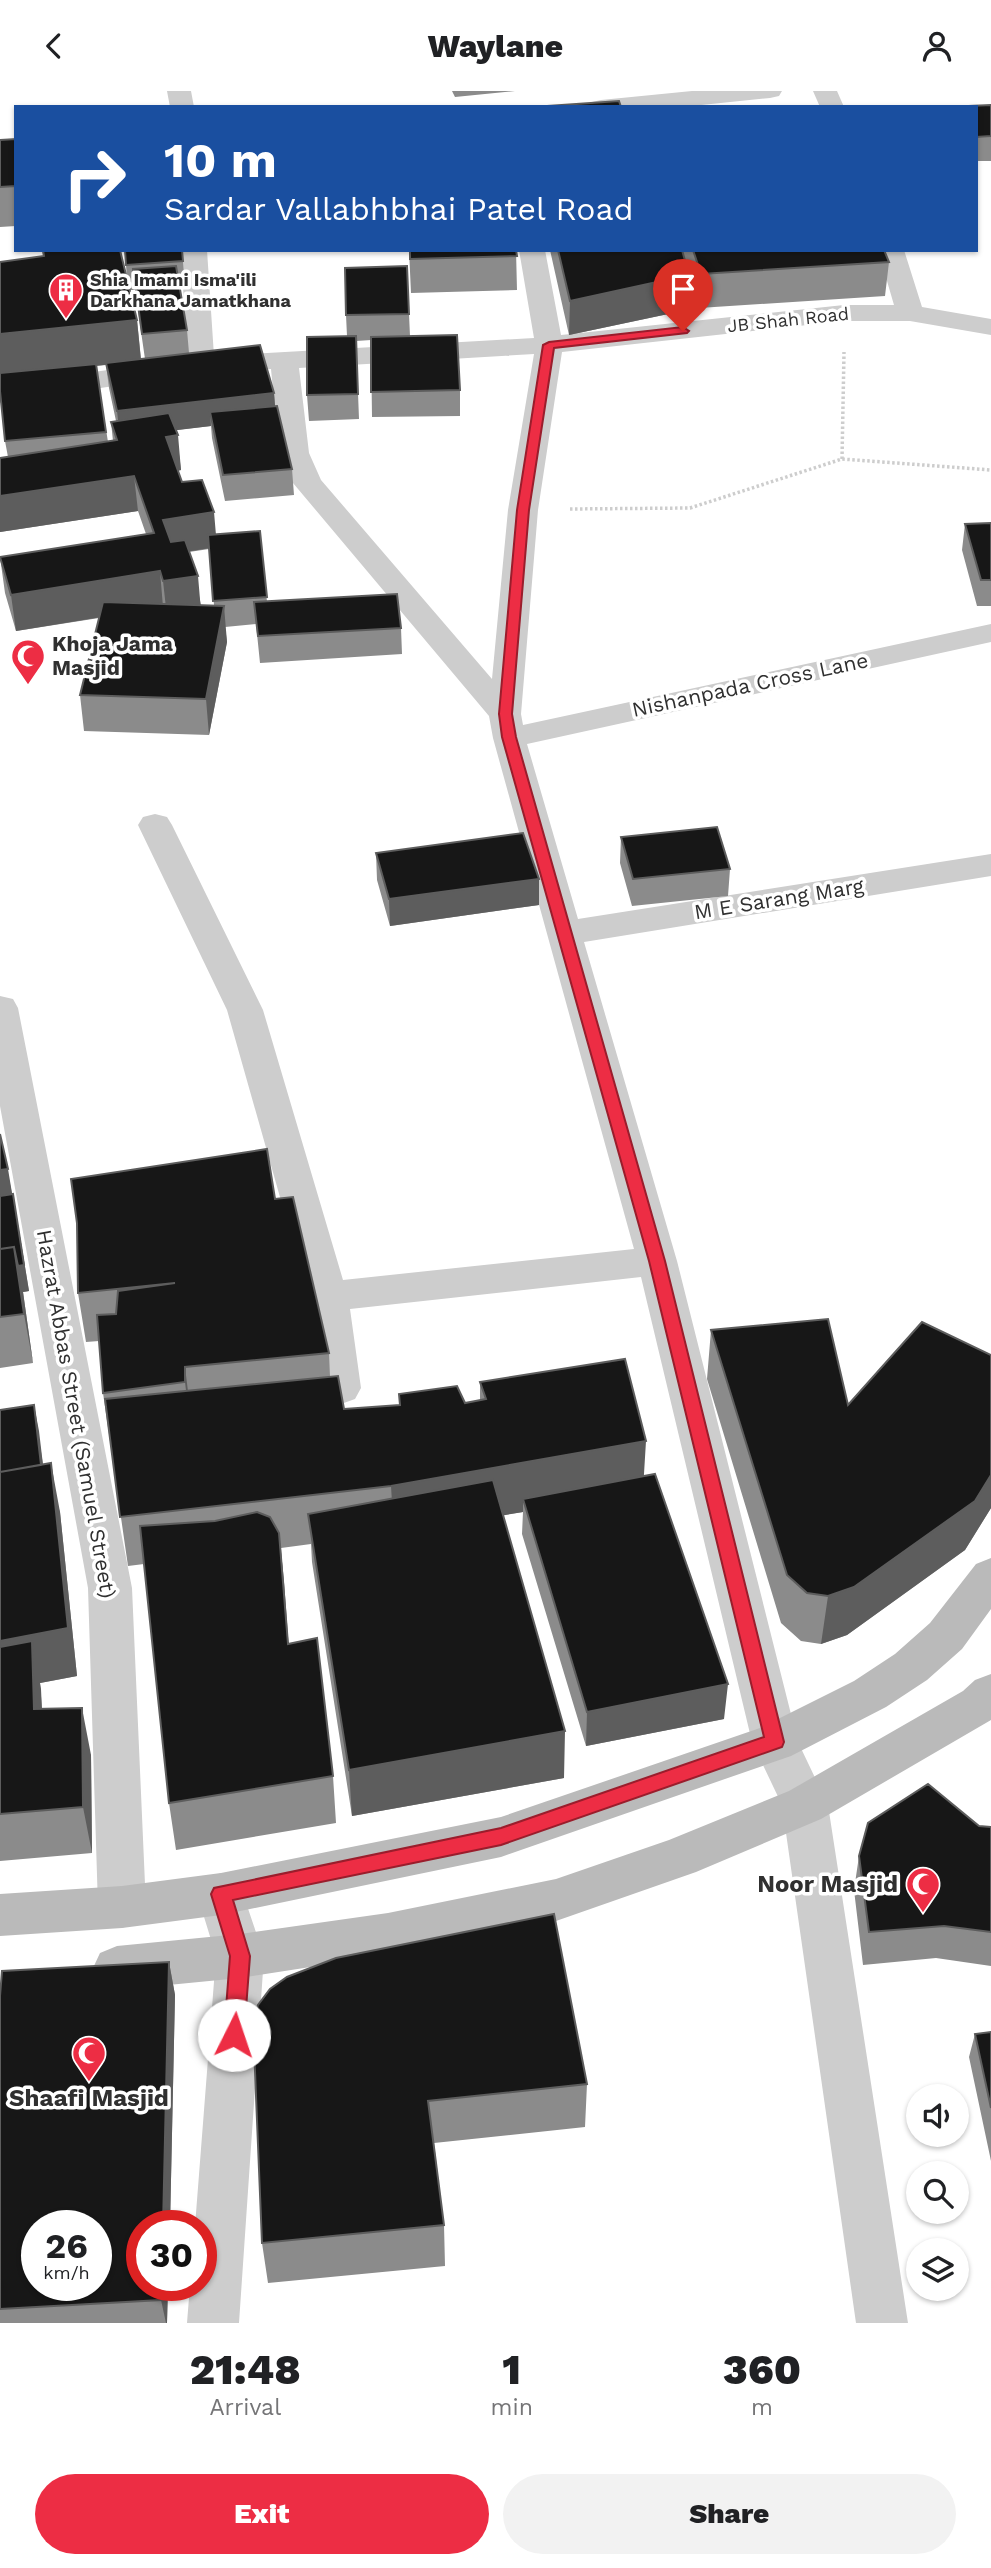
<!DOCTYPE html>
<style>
:root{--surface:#fff;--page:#f2f2f2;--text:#202124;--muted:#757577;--accent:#ed2d44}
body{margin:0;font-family:"Work Sans",sans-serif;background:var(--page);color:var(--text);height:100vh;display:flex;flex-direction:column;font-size:26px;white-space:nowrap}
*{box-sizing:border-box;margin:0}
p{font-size:23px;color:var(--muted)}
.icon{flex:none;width:38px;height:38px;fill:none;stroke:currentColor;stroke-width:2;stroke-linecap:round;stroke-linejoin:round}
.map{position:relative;height:2232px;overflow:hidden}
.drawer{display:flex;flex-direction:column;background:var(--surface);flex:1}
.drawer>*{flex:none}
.banner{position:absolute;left:14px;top:14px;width:964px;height:147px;border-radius:0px;box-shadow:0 2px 5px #0004;background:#1a4fa0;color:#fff;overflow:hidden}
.tools{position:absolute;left:906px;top:1993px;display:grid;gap:14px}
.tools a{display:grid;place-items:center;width:63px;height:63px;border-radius:50%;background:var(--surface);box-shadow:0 2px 5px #0004;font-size:35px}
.speed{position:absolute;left:21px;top:2119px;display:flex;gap:14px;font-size:35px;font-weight:700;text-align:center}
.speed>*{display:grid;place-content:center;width:91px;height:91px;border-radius:50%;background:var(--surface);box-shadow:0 2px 5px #0004;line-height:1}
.speed small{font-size:18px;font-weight:400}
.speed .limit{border:10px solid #d22;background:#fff;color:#111}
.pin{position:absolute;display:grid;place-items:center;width:60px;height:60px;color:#fff;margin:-72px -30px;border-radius:50% 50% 50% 0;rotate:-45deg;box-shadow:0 0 7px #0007}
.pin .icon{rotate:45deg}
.me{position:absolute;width:77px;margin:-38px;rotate:4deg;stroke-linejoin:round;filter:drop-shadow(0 0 5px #0008)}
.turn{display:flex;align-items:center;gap:24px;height:147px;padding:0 35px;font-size:32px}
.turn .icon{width:91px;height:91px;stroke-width:2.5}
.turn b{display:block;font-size:49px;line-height:60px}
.eta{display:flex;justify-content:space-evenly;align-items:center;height:119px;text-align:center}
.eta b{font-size:42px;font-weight:800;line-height:49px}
.action{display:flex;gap:14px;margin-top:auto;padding:14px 35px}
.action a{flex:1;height:80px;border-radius:42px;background:var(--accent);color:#fff;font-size:28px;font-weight:800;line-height:80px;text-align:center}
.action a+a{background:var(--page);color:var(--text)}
header{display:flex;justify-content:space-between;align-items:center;height:91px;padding:0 35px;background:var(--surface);font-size:32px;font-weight:800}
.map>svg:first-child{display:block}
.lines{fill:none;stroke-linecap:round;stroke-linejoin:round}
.path{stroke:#cdcdcd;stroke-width:3.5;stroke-dasharray:2.5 2.5;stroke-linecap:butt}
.minor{fill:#cdcdcd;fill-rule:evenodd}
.secondary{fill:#bababa;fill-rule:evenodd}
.wall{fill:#8b8b8b;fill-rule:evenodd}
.shaded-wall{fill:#5d5d5d}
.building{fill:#171717;stroke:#5d5d5d;stroke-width:2;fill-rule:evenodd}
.route{fill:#ed2d44;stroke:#9a1d2c;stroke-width:2}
.labels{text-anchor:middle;stroke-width:7;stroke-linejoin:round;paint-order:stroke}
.far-poi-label{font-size:18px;font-weight:bold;fill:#303030;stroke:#fff;text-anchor:start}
.far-street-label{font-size:18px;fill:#303030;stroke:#fff}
.poi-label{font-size:21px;font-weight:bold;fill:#303030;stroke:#fff;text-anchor:start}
.street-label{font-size:21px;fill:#303030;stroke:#fff}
.near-poi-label{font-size:24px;font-weight:bold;fill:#303030;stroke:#fff;text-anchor:end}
</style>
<header><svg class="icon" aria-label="back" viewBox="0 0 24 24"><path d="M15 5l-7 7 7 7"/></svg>Waylane<svg class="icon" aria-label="person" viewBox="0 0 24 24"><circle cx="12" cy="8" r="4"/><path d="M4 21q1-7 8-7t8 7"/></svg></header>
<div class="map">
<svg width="991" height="2232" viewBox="0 0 991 2232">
<rect width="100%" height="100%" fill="#fff"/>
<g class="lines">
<path class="path" d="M842,368L844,261
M570,418L690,417L842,368L991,379"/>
<path class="minor" d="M167,0H191L194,16H170Z
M692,0H782L779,5L770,7L682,16H589L592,11L601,9Z
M813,0H837L844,16H820Z
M181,159H207L214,265L534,247L519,159H545L561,244L844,214H894L878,159H904L922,216L991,228V244L910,230H844L562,261L538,419L521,623L523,634L991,533V551L527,653L578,828L991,763V785L584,851L677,1170L798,1651L828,1714L908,2232H856L782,1714L752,1651L641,1186L350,1218L361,1297L355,1308L341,1313L327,1308L321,1297L308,1205L227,919L138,734L143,726L155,723L167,726L172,734L263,919L343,1189L634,1158L493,647L489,625L293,392L279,362L271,278L201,282L0,312V294L187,268ZM534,263L508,419L492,588L321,389L309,362L299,277Z
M0,905L13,908L18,917L132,1497L146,1816L139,1831L122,1837L105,1831L98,1816L88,1497L0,1015Z
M221,1782L238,1788L264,1865L239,2232H187L190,2194H201V2135H195L216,1865L197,1803L204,1788Z"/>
<path class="secondary" d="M991,1467V1518L962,1558L927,1589L886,1616L791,1665L501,1766L221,1824L122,1837L0,1845V1803L122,1795L221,1782L501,1726L760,1637L854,1590L895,1563L930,1532L976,1473Z
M991,1583V1629L821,1728L696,1781L556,1830L388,1864L240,1887L117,1899L100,1892L93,1877L100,1862L117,1855L240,1843L388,1822L556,1788L669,1749L789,1700L963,1600L975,1589Z"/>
</g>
<path class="wall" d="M452,0H515L455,6Z
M991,14V70H976V16Z
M16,48V135L0,136V49Z
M42,159H120L127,189L125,159H182L185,196H180L187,239L189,262L274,302L275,315L292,378L294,404L225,410L212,347L211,335L176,339L181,379L178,380L182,391L216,443L260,440L267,511L401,537L402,563L260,572L256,533L225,536L227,551L209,644L84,640L80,604L99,527L16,540L5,502L0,466L146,443L138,420L0,441V367L8,366L5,350L43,165ZM130,199H135L145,268H141L137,229ZM106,274L109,297L116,330L111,331L113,350L108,351L96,275ZM209,458L214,514H201L189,461Z
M409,159H516L517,199L411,202Z
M550,159H884L889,171L885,205L699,217L689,186L687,219L569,244Z
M409,223L410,245L460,299V325L372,326L371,249L356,250L359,328L309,330L307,304L347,245L346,224Z
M991,432V515H977L962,459L965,433Z
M621,746L730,778L728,805L632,815L620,772Z
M376,762L539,814L390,835L377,789Z
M0,1043L12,1103H13L29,1200L23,1201L33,1272L0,1277Z
M275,1108L329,1262L330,1286L344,1318L400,1314L399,1303L465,1312L480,1309V1291L644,1385L724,1628L586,1655L522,1443L523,1421L503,1424L564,1687L352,1725L312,1471L311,1453L281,1457L288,1553L333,1685L336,1732L176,1759L169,1712L144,1473L128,1475L103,1302L99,1250L86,1251L78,1202Z
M711,1239L848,1314L991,1264V1417L965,1459L847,1544L821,1553L801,1550L781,1532L707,1288Z
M34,1314L43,1374L60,1421L77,1585L40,1592L42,1618L91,1664L92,1762L0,1770V1319Z
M979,1735L991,1736V1875L936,1867L863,1874L854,1799L859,1765Z
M169,1871L175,1904L170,2135H142L168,2194L167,2232H0V1905Z
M253,1931L587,1993L585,2036L434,2052L444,2134L445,2175L268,2192L262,2152Z
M991,1941V2070L969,1966L975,1943Z"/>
<path class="shaded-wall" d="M689,184L687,219L569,244L570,210Z
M137,229L141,270L0,285V243Z
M274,302L276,327L210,321L211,335L120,346L117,320Z
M178,344L181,379L169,381L166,346Z
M134,385L138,420L0,441V405Z
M214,421L217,456L166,464L163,429Z
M160,480L163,516L16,540L11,504Z
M198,485L201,520L167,526L163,490Z
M224,515L227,551L209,644L206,608Z
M539,788V814L390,835L389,808Z
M8,1078L14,1114L0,1117V1079Z
M13,1103L29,1200L23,1201L33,1272L24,1223L0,1205Z
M185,1276L191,1325V1341L185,1291Z
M34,1314L39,1340L48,1416L0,1424Z
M646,1350L643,1399L523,1408V1421L394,1443L391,1395Z
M51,1372L60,1421L77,1585L40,1592L41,1598L44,1665L0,1599V1550Z
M991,1384V1417L965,1459L847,1544L821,1553L828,1505Z
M279,1442L284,1490L292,1600L288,1553Z
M728,1593L724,1628L586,1655L587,1621Z
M82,1617L91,1664L92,1762L83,1716Z
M565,1640L564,1687L352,1725L349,1679Z
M169,1871L175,1904L170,2135H163Z
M161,2194H168L167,2232H166L161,2209Z"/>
<path class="building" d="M619,10L621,16H548V15Z
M991,14V45L976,46V16H946Z
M16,48V95L0,96V49Z
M43,159H120L137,229L0,243V171L44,165Z
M125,159H182L183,170L126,174Z
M410,159H516L517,165L410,168Z
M558,159H682L689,184L570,210Z
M693,159H884L889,171L701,183Z
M176,175L187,239L142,243L133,178Z
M407,175L409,223L346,224L345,177Z
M457,244L460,299L371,301V246Z
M356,245L358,303L307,304V246Z
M260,254L274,302L117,320L106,272Z
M96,273L106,341L5,350L0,300V282Z
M277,315L292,378L223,384L210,321Z
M169,322L178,344L166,346L182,391L202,389L214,421L163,429L171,451L185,449L198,485L163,490L160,480L11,504L0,466L154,442L134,385L0,405V367L117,349L111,331Z
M991,432V489H981L965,433Z
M260,440L267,506L213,510L208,444Z
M397,503L401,537L258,545L254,511Z
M103,511L224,515L206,608L80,604Z
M717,736L730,778L633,788L621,746Z
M523,742L539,788L389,808L376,762Z
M0,1043L8,1078L0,1079Z
M267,1058L275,1108L293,1106L329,1262L185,1276V1291L103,1302L97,1224L116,1223L118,1200L175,1192L78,1202L77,1132L71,1088Z
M13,1103L24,1174L18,1175L14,1156L0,1158V1105Z
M14,1156L24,1223L0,1226V1158Z
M828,1228L848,1314L922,1231L991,1264V1384L975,1410L854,1496L828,1505L807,1502L787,1484L711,1239Z
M625,1268L646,1350L391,1395L120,1426L105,1308L338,1285L344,1318L400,1314L399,1303L457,1295L465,1312L486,1308L480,1291Z
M34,1314L41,1374L0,1381V1319Z
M51,1372L68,1537L0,1550V1381Z
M655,1383L728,1593L587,1621L523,1408Z
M493,1389L565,1640L349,1679L308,1423Z
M257,1421L270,1426L279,1442L288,1553L317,1547L333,1685L169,1712L140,1435L215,1430Z
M32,1550L34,1618L82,1617L83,1716L0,1723V1556Z
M928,1693L979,1735L991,1736V1841L944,1835L869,1841L859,1765L868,1732Z
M554,1823L587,1993L428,2010L444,2134L262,2152L253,1931L258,1914L270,1898L287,1886L336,1867Z
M169,1871L163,2135H142V2194H161V2209L0,2218V1905L2,1880ZM37,2135H96V2194H37Z
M991,1941V2017L975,1943Z"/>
<path class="route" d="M683,236L689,240L687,242L554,257L529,419L512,623L516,646L665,1170L784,1651L782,1656L501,1754L233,1809L250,1865L244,1944L241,1950L234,1953L227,1950L224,1944L230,1865L211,1803L214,1797L501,1737L764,1646L649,1170L502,646L499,623L517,419L543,254L549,251Z"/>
<defs>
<g id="building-pin" transform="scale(1.75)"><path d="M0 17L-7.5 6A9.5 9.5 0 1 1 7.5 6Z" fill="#ed2d44" stroke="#fff"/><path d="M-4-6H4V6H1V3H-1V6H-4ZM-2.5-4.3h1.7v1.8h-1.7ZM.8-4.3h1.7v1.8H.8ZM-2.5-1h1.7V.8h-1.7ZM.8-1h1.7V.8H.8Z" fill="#fff"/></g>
<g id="mosque-pin" transform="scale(1.75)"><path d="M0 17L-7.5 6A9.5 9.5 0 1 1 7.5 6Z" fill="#ed2d44" stroke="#fff"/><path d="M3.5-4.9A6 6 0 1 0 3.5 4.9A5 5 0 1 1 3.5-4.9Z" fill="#fff"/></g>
</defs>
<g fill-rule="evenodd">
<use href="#building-pin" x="66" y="199"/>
<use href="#mosque-pin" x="28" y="565"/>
<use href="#mosque-pin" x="923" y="1793"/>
<use href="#mosque-pin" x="89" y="1962"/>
</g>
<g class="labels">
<g class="far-poi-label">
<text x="90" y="195">Shia Imami Isma'ili<tspan x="90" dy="21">Darkhana Jamatkhana</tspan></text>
</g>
<g class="far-street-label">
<text transform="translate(788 229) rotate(-6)" y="6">JB Shah Road</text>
</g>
<g class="poi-label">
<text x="52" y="560">Khoja Jama<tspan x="52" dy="24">Masjid</tspan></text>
</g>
<g class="street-label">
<text transform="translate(750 594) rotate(-12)" y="7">Nishanpada Cross Lane</text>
<text transform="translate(779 808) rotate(-9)" y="7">M E Sarang Marg</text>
<text transform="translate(76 1323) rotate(80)" y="7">Hazrat Abbas Street (Samuel Street)</text>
</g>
<g class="near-poi-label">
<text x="898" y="1801">Noor Masjid</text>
<text x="89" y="2015" text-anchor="middle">Shaafi Masjid</text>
</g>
</g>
</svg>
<div class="tools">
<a><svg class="icon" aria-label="sound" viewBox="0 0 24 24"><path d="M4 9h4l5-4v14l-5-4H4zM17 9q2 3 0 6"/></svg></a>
<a><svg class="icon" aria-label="search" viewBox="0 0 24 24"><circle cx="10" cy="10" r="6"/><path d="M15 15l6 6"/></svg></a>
<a><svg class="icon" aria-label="layers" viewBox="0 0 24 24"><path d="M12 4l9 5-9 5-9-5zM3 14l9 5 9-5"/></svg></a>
</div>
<div class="speed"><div>26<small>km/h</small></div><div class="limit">30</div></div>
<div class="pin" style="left:683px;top:240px;background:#d93025"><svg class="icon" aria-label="arrive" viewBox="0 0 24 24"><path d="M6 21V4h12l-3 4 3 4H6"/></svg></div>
<svg class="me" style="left:234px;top:1944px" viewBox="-20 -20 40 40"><circle r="19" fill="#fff"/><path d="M0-13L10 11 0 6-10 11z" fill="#ed2d44"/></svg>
<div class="banner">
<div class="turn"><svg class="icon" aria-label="right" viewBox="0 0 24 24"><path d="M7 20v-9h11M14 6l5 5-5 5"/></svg><div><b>10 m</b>Sardar Vallabhbhai Patel Road</div></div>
</div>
</div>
<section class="drawer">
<div class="eta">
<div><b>21:48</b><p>Arrival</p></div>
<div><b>1</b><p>min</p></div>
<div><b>360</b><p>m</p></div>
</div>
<div class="action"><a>Exit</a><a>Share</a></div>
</section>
